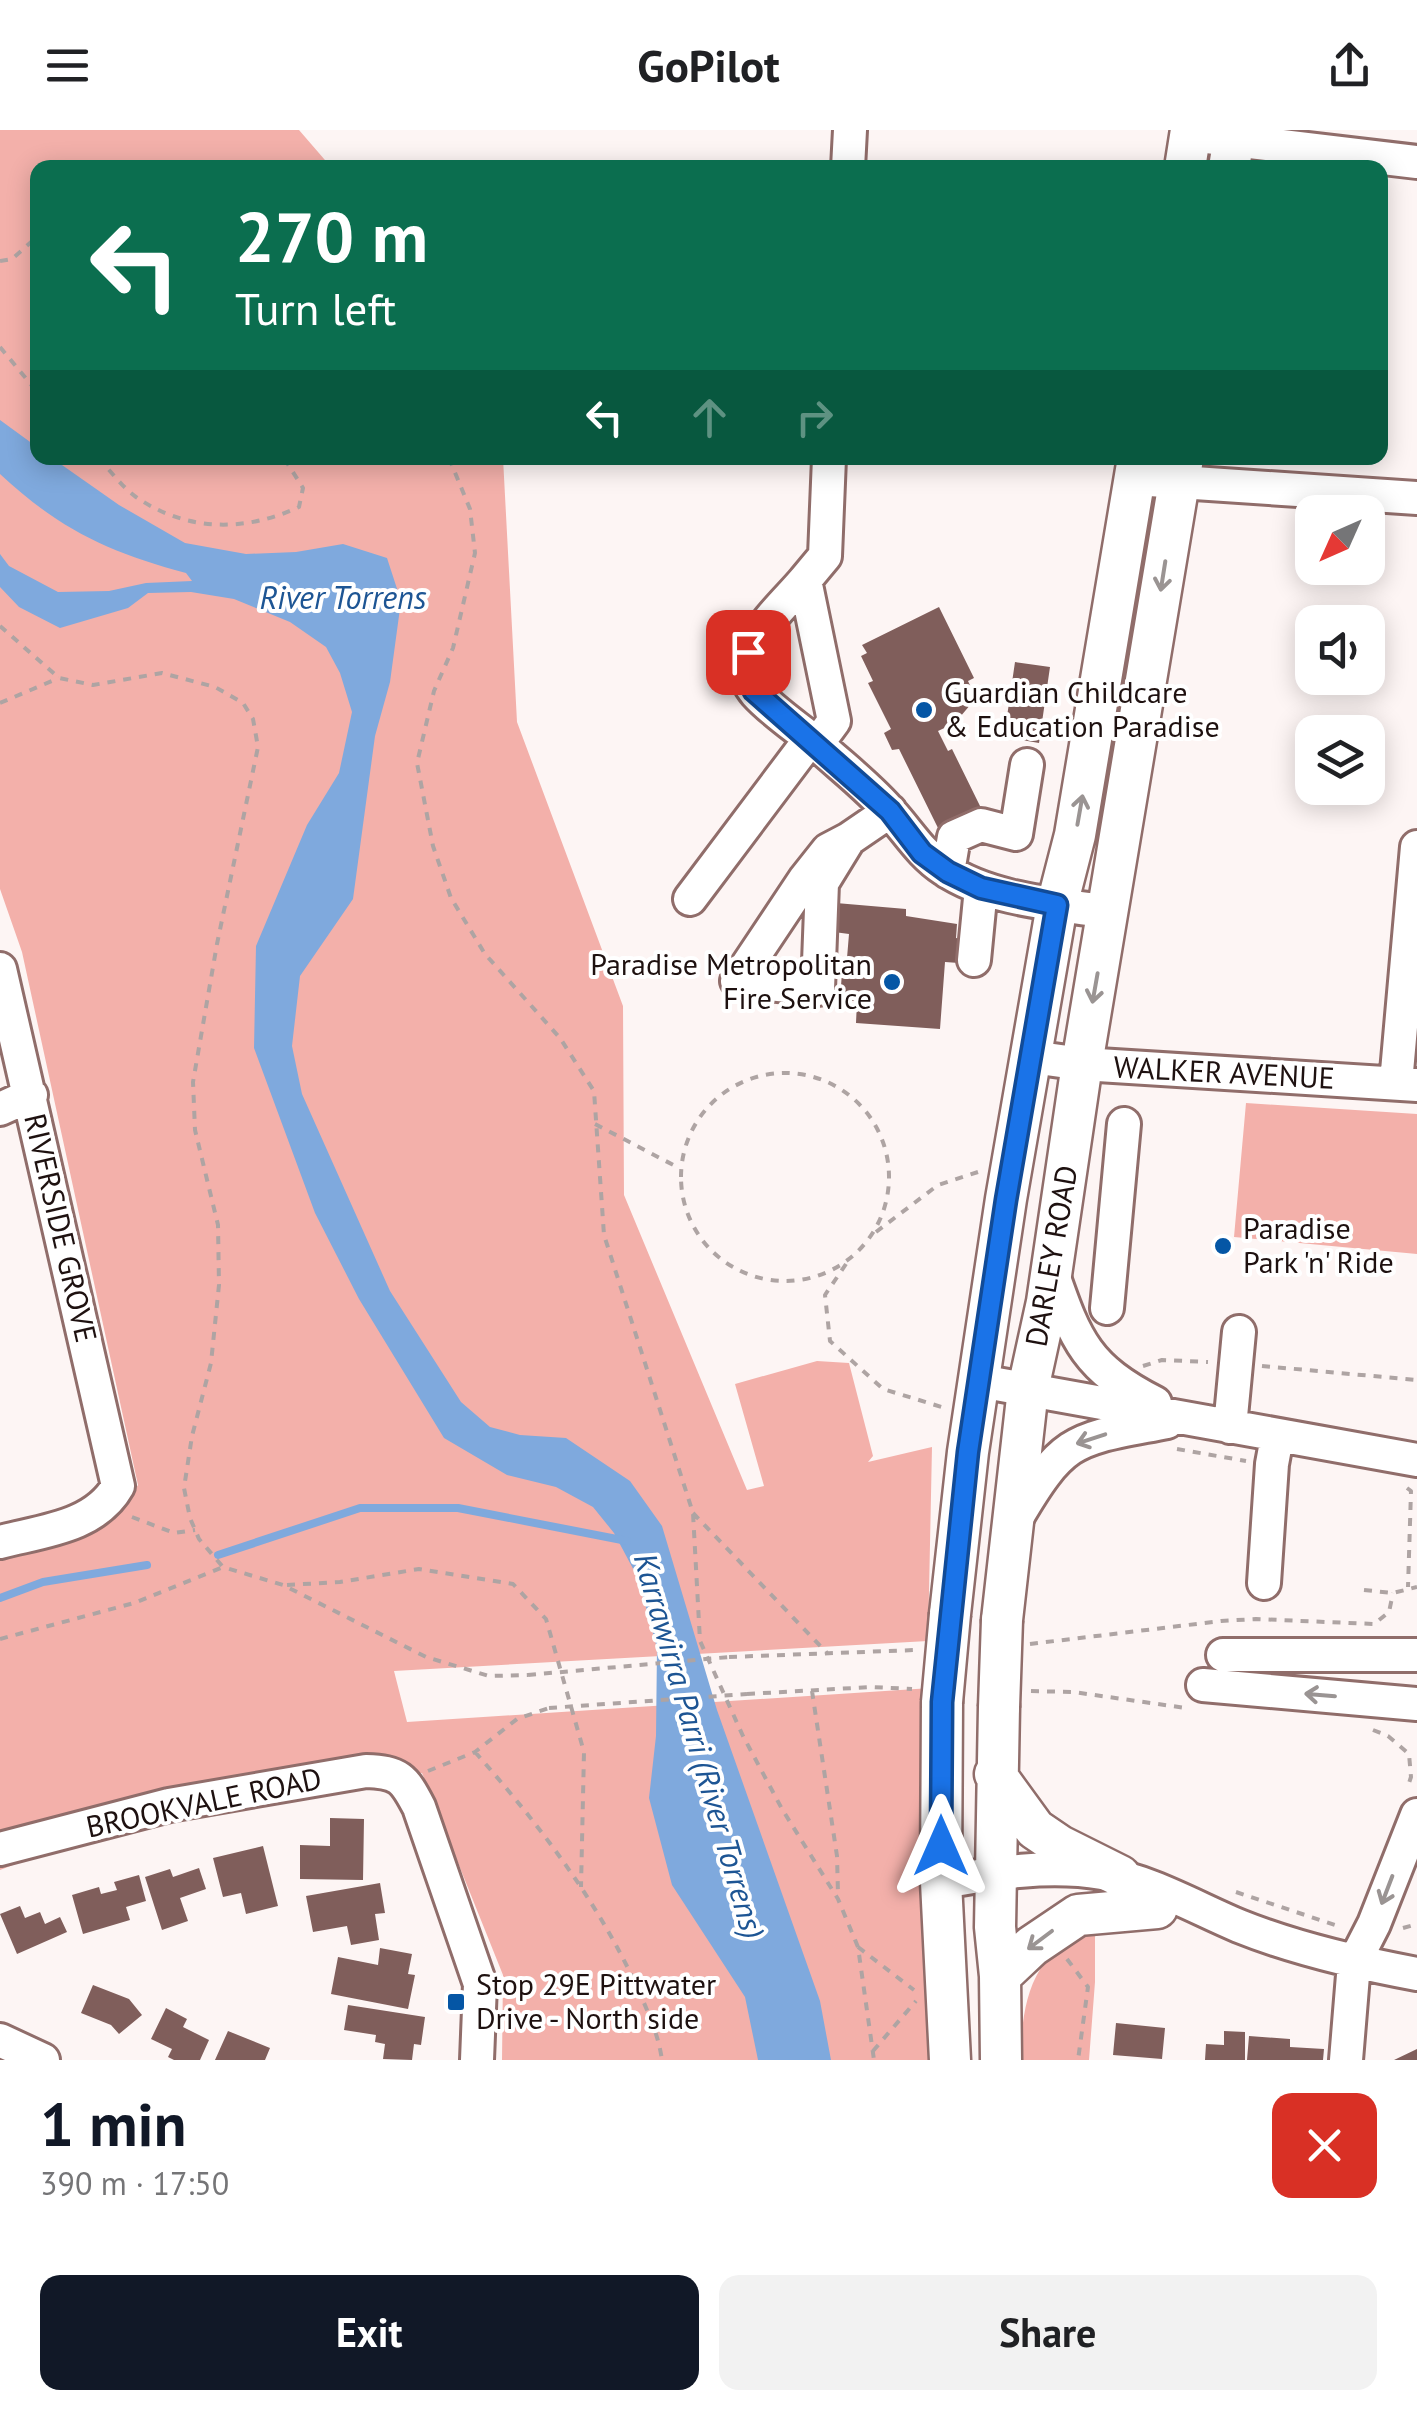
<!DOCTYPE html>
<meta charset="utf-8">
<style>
:root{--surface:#fff;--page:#f2f2f2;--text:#202124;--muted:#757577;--accent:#111827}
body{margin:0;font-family:"PT Sans",sans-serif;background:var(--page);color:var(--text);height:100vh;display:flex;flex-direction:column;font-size:38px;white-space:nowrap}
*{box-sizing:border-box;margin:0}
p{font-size:32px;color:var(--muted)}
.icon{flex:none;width:55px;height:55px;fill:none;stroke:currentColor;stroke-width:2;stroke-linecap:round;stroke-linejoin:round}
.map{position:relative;height:1930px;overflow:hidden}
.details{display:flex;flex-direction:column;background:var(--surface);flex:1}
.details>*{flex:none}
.guide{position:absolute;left:30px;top:30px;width:1358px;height:305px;border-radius:20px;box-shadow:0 5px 25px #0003;background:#0b6e4f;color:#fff;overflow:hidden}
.needle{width:65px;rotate:225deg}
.tools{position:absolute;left:1295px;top:365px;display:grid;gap:20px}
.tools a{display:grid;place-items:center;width:90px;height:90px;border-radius:20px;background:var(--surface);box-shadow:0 5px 25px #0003;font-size:50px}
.pin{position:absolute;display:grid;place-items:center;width:85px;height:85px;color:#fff;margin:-42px;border-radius:20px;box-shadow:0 5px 15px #0006}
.me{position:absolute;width:110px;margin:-55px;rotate:0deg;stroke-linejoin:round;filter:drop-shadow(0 0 8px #0008)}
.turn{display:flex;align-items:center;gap:35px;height:210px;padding:0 40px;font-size:45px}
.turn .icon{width:130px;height:130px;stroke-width:2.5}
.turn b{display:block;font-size:70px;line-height:85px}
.lanes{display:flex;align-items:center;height:95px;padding:0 40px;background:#0003;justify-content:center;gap:50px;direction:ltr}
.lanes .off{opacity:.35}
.round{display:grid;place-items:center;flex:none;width:105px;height:105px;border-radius:20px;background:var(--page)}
.overview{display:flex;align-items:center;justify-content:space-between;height:170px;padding:0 40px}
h1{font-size:60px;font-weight:800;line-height:75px;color:var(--accent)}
.button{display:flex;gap:20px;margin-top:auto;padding:20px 40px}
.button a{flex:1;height:115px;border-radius:20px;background:var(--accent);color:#fff;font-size:40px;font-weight:800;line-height:115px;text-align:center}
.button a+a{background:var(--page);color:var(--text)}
header{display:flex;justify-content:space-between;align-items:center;height:130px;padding:0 40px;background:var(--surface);font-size:45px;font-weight:800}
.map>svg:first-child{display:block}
.green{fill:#f3b0aa}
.water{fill:#7fa9dd}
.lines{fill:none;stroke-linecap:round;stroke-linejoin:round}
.stream{stroke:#7fa9dd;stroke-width:8}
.building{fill:#805e5b}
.minor-casing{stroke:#906d6a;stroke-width:38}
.major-casing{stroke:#906d6a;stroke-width:45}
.path{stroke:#aea4a3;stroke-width:4;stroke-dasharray:8 8;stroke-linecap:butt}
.minor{stroke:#fff;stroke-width:32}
.major{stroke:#fff;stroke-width:40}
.major-bridge-casing{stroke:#906d6a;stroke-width:45;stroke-linecap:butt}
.path-bridge{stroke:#aea4a3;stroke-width:4;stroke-dasharray:8 8;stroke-linecap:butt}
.major-bridge{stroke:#fff;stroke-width:40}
.oneway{stroke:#9a9493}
.route-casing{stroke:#114b97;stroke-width:25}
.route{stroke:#1a73e8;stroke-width:18}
.poi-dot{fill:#0556a5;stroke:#fff;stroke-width:4}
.labels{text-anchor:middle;stroke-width:8;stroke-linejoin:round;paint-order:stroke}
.poi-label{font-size:30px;fill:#1e1110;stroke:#fff;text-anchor:start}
.street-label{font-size:30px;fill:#1e1110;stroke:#fff}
.water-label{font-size:32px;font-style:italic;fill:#1d5594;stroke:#fff}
</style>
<header><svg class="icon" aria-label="menu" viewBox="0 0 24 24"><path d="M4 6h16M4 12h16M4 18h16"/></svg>GoPilot<svg class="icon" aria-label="share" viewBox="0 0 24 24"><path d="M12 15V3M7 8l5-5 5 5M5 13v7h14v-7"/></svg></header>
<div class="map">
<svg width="1417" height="1930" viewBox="0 0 1417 1930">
<rect width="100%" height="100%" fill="#fdf5f4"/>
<path class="green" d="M0,0H299L331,37L38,38V328H503L517,592L623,876L624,1065L747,1360L764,1356L735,1254L817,1231L849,1233L873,1326L868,1332L932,1317L928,1511L394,1541L407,1592L931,1558V1930H502L503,1845L422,1643L169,1675L0,1740V1426L109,1389L121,1379L138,1355L22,822L0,759Z
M1246,973L1417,984V1124L1234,1107Z
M1095,1797V1852L1089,1930H1021C1021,1870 1033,1819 1095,1797Z"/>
<path class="water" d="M0,290L37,317L38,328H52L119,375L185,413L246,424L296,422L343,414L387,428L401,471L390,552L375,606L353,769L300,846L292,916L302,964L390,1161L461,1272L490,1297L520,1305L566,1308L630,1351L662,1396L717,1580L820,1871L831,1930H758L745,1867L672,1755L649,1668L656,1606L657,1518L638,1448L614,1403L593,1377L556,1357L507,1345L444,1308L359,1169L315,1083L254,918L256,816L307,695L339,643L352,582L340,543L326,517L290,492L234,469L191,462L148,463L128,478L60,498L19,477L0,457V424L9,436L58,462L109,461L146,453L192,451L186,443C108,422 59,399 0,344Z"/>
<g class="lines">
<path class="stream" d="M218,1425L360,1378H458L627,1411
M0,1468L43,1452L147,1435"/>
</g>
<path class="building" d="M939,477L974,548L968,551L976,568L955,593L938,601L948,621L952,619L981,678L938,698L899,619L892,620L884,603L891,599L868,553L873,551L861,526L867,523L862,515Z
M1015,532L1050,537L1039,613L1004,607Z
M836,773L906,779V786L957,794L956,808L961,809L959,833L945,832L940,899L856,893L857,871L840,870L843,828H847L849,804L834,802Z
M330,1688L364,1689L363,1750L300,1749V1715L330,1716Z
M263,1716L278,1776L246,1784L241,1763L223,1767L213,1728Z
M199,1738L206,1759L180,1768L188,1791L162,1800L145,1747L170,1739L173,1747Z
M139,1745L146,1771L126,1777L130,1790L83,1804L72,1765L99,1757L101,1764L117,1760L114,1752Z
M380,1753L385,1783L375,1784L379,1810L351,1815L347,1796L313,1802L306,1766Z
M20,1776L25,1788L40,1782L45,1794L60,1787L67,1802L17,1824L0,1784Z
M380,1818L412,1824L408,1844L415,1845L408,1879L331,1864L338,1827L378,1835Z
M93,1855L129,1869L142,1885L119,1904L111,1895L81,1883Z
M348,1875L425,1887L421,1915L414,1914L412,1930L383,1929L385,1914L375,1912L376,1905L344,1900Z
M166,1878L187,1889L183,1897L209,1910L200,1930H174L168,1927L172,1919L151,1909Z
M1116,1893L1165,1898L1162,1929L1113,1925Z
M228,1901L270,1918L265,1930H215Z
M1224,1901L1245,1902V1930H1205L1206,1914L1224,1915Z
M1249,1906L1290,1909V1917L1324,1919L1323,1930H1247Z
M1417,1919V1930H1394Z"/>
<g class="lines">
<g class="minor-casing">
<path id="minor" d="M1190,5L1417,32
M848,38L850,0
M829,328L825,426L805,450L834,591L817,614C842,637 870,658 891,683C909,703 921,724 944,739C990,770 1055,774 1109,782
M1135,349L1417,368
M805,450C782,478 723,526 756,563C773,582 798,598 817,614
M849,709L828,720L805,749L737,851L818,859L822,753L849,709L890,681
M948,742L954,707L981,695L1016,704L1027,635
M690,769L811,608
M974,830L981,758
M0,839L118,1356C95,1397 42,1401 0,1412
M1032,927L1082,934L1417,955
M1396,953L1417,717
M0,979L31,965
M1052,1142C1076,1212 1087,1238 1155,1273
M1107,1178L1124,994
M980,1251L1417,1330
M1230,1297L1239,1202
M1016,1389C1065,1305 1075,1310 1167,1292
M1264,1453L1272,1334L1277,1307
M1223,1525H1417
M1203,1555L1417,1574
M0,1719L169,1675L366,1641C399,1642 404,1648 419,1677L480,1854L477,1930
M941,1752C995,1743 1049,1734 1102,1743C1150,1751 1194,1777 1239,1796C1296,1819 1357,1833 1417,1844
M0,1910L43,1930
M1346,1930L1354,1833L1374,1794L1417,1685"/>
</g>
<g class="major-casing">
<path id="major" d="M1185,38L1191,0
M1229,38L1235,0
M950,1484L968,1322L1006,1069L1057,775L1075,705L1138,328
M1002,1490L1028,1259L1047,1172L1082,934L1183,328
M942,1572L941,1752L950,1930
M999,1577L995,1797L1000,1846L1001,1930
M995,1644L1035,1699L1060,1716L1120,1746
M1000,1846L1032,1816L1078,1785L1157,1778"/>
</g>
<path class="path" d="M0,131L12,129L38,106
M0,217L38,263
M98,328C110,340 122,357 136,367C187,402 245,402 299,377L303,358L284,328
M449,328L470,379L475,423L453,518L434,561L417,633L433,716L451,768L485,824L560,908L594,961L604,1105L693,1383L700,1511L743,1606L782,1679L838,1769L858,1817L874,1930
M0,496L59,548L93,555L162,543L215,557L243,573L253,589L258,617L217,814L193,952L195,1000L218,1095L219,1155L211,1233L192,1306L184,1358L190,1388L199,1409L223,1437L283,1455L426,1527L489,1546L528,1545
M0,573L59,548
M681 1047a104 104 0 1 1 208 0a104 104 0 1 1-208 0Z
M595,994L679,1038
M876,1102L938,1055L978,1042
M846,1134L825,1165L830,1211L883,1259L945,1278
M1143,1236L1162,1230L1208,1232
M1262,1236L1417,1250
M1177,1319L1246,1331
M1407,1358L1411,1361L1408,1457
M693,1383L828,1524
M132,1387L174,1403L195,1400
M287,1455L340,1452L419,1439L513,1454L546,1489L584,1622L581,1757
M1364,1460L1393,1463L1417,1457
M0,1509L134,1473L223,1437
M1030,1514L1221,1491L1256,1489L1374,1494L1389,1482L1393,1463
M729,1527L916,1520
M812,1561L837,1726L838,1764
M1031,1561L1073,1562L1186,1578
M747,1564L871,1557L912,1559
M1373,1600L1388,1606L1409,1624L1411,1647L1407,1659
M475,1622C538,1693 597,1770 637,1857C648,1882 658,1903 662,1930
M428,1641L475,1622L517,1589L549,1578
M1236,1762L1341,1797
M1403,1798L1417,1794
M858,1817L914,1860
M1067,1829L1088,1857L1078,1930
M873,1921L916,1871"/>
<use href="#minor" class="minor"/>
<use href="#major" class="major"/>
<g class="major-bridge-casing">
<path id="major-bridge" d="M942,1572L950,1484
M999,1577L1002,1490"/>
</g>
<path class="path-bridge" d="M528,1545L729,1527
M549,1578L747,1564"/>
<use href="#major-bridge" class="major-bridge"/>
</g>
<defs><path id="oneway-shaft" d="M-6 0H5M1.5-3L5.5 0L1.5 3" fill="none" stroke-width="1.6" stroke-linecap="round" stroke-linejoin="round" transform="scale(2.5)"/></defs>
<g class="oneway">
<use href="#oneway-shaft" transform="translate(1163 446) rotate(99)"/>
<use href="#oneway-shaft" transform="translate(1080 680) rotate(-80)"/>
<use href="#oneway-shaft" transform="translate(1095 858) rotate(100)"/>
<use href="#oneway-shaft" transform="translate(1091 1309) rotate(162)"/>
<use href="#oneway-shaft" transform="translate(1320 1565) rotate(-175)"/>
<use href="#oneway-shaft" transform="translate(1387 1760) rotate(111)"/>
<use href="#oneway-shaft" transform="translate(1040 1810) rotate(143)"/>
</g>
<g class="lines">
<g class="route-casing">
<path id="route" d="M748,522L745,541L754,561L890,681L922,723L948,742L981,758L1057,775L1006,1070L968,1322L942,1572L941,1716"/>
</g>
<use href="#route" class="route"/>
</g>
<g class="poi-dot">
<circle cx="924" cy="580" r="10"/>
<circle cx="892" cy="852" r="10"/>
<circle cx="1223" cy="1116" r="10"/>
<rect x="446" y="1862" width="20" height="20" rx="5"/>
</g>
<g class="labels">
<g class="poi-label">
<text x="944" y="573">Guardian Childcare<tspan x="944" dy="34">&amp; Education Paradise</tspan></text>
<text x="872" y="845" text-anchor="end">Paradise Metropolitan<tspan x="872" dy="34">Fire Service</tspan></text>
<text x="1243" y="1109">Paradise<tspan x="1243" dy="34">Park 'n' Ride</tspan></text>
<text x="476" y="1865">Stop 29E Pittwater<tspan x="476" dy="34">Drive - North side</tspan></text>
</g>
<g class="street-label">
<text transform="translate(1224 943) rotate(3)" y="10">WALKER AVENUE</text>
<text transform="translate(60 1098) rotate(77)" y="10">RIVERSIDE GROVE</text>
<text transform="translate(1052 1126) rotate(-80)" y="10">DARLEY ROAD</text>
<text transform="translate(204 1673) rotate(-12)" y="10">BROOKVALE ROAD</text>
</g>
<g class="water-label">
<text x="343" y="479">River Torrens</text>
<text transform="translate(699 1616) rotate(74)" y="11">Karrawirra Parri (River Torrens)</text>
</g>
</g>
</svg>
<div class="tools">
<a><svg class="needle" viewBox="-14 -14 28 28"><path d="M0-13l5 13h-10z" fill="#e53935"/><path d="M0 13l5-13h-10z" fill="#757577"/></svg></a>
<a><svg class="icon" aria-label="sound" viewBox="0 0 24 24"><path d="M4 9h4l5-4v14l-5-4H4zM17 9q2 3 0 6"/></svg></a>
<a><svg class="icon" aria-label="layers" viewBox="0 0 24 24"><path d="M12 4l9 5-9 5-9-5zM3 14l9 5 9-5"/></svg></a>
</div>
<div class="pin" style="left:748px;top:522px;background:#d93025"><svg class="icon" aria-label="arrive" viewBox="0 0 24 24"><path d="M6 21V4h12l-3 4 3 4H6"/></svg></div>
<svg class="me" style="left:941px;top:1716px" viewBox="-20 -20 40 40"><path d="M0-17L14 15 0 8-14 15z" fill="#1a73e8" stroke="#fff" stroke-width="4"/></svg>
<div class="guide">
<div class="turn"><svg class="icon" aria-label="left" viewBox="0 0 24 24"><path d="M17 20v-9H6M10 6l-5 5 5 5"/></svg><div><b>270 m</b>Turn left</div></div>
<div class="lanes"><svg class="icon" aria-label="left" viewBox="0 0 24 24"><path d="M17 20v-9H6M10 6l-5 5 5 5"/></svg><svg class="icon off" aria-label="ahead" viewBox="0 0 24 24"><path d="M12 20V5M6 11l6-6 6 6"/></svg><svg class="icon off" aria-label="right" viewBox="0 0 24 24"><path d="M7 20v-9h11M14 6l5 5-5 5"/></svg></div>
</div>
</div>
<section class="details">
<div class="overview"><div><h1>1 min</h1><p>390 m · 17:50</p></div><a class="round" style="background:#d93025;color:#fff"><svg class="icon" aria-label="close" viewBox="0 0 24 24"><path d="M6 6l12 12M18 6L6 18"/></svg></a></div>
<div class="button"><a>Exit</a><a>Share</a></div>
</section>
